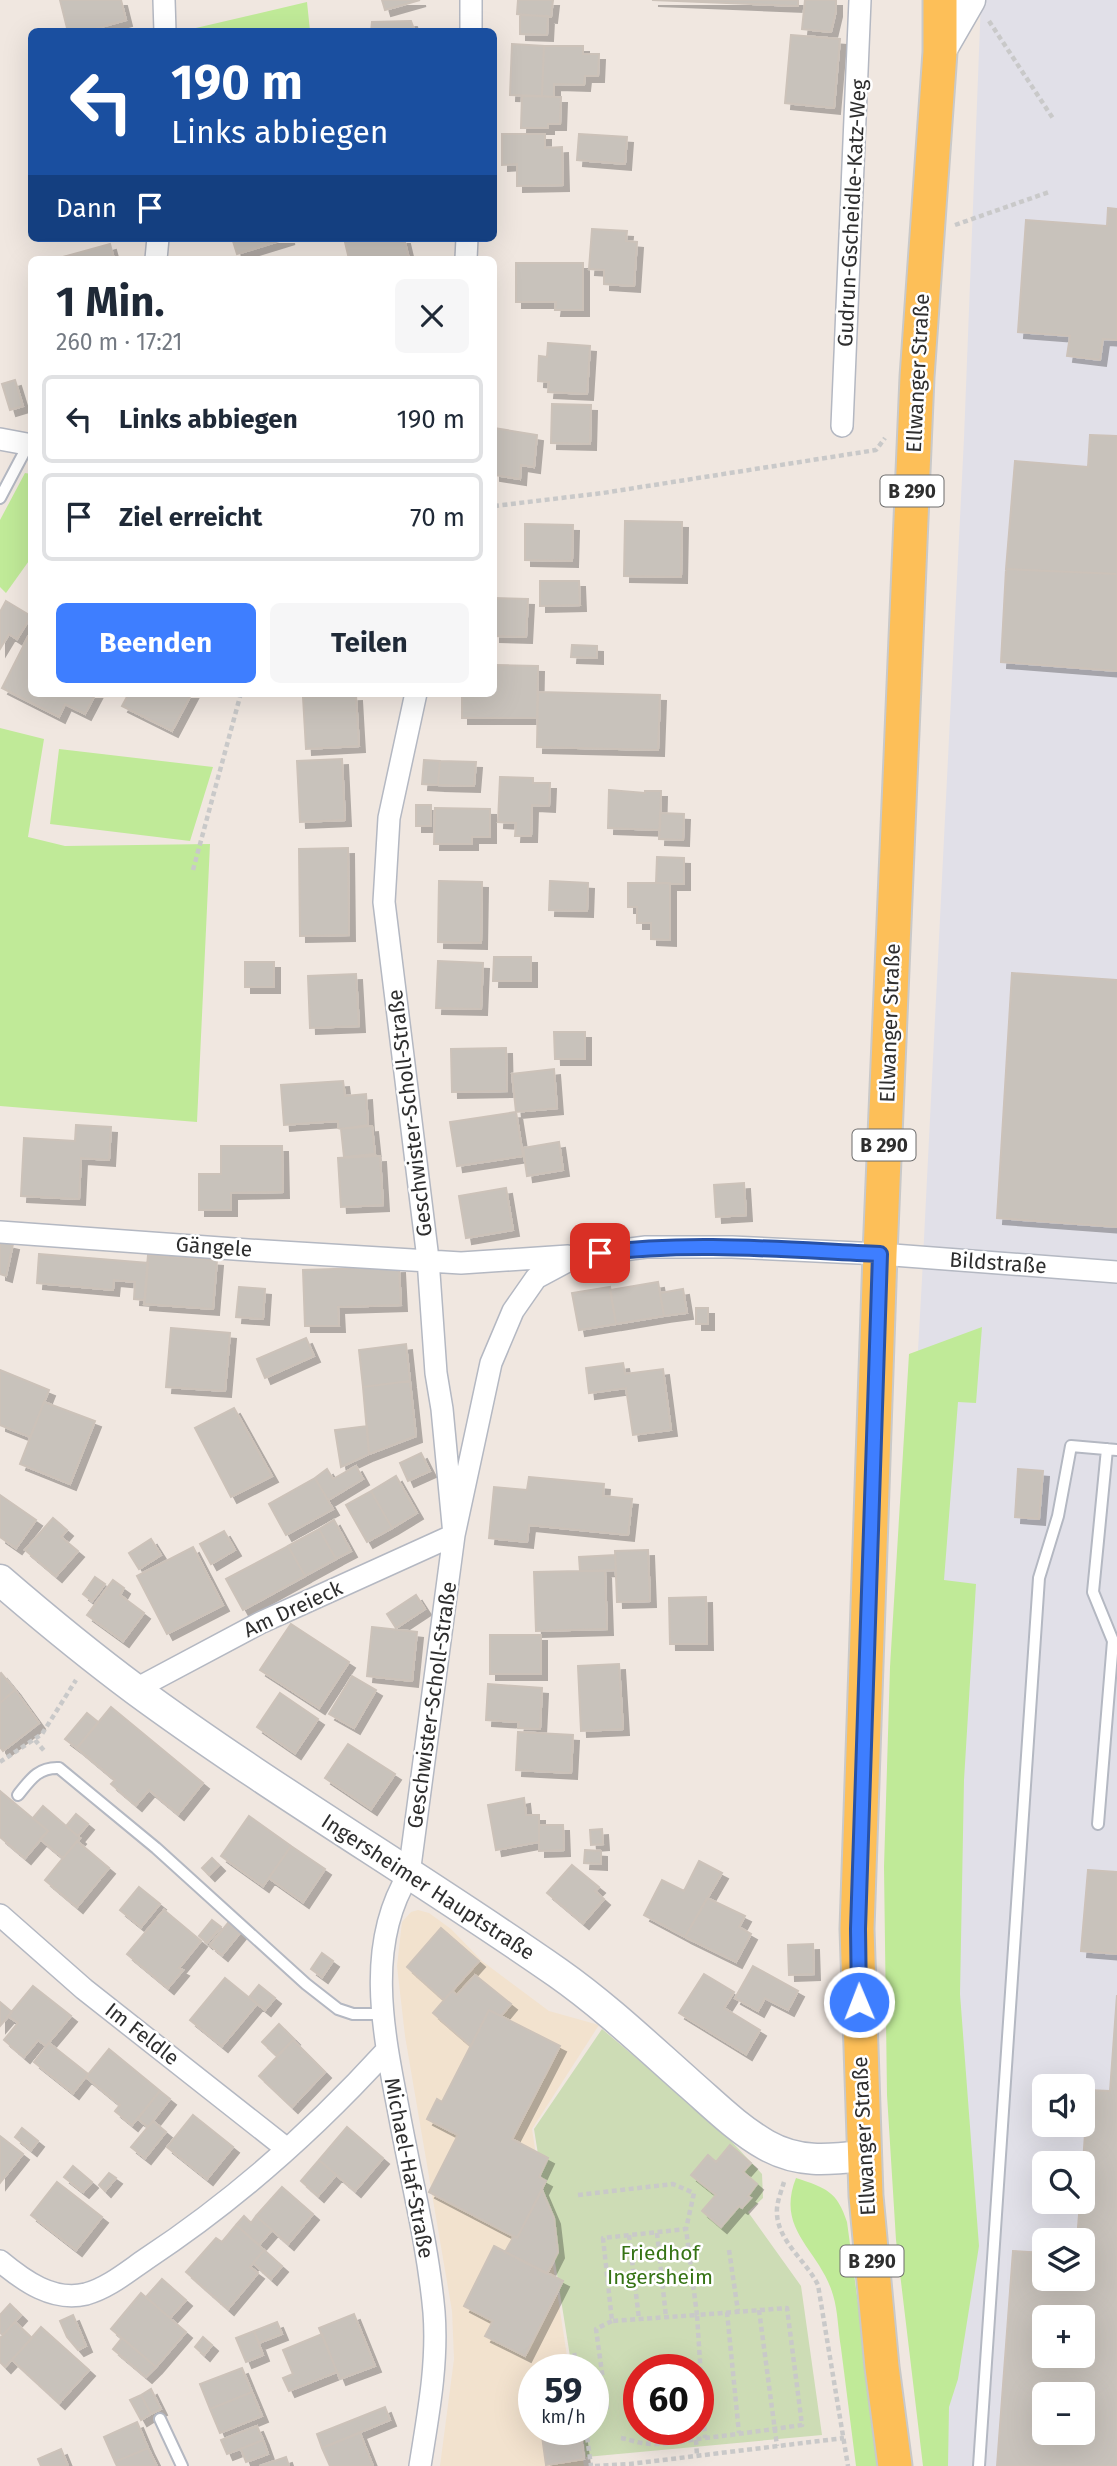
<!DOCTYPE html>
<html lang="de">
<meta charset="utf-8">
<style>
:root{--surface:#fff;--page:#f6f6f7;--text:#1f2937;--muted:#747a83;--line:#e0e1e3;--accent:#3e7eff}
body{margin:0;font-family:"Fira Sans",sans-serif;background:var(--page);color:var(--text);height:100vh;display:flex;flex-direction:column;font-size:26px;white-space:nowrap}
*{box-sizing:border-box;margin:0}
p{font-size:23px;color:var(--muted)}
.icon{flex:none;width:38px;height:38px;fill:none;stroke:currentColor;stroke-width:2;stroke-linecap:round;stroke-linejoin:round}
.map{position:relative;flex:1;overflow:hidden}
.sheet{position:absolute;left:28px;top:256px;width:469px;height:441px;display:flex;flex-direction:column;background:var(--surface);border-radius:10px;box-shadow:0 7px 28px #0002}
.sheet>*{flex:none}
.hud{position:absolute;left:28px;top:28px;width:469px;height:214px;border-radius:10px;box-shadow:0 7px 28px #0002;background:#1a4fa0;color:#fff;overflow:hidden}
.fabs{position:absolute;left:1032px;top:2074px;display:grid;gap:14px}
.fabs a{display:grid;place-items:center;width:63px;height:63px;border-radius:10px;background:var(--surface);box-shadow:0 7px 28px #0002;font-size:35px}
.speed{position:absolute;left:518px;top:2354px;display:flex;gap:14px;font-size:35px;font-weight:700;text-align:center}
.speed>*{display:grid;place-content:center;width:91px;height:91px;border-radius:50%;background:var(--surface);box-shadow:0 7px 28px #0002;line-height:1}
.speed small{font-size:18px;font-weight:400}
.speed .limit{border:10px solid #d22;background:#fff;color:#111}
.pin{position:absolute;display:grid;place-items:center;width:60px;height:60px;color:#fff;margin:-30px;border-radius:14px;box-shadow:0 4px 10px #0006}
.me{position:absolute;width:77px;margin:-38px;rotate:359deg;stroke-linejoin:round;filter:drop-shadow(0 0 5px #0008)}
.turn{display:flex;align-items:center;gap:24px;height:147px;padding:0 28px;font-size:32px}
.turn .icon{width:91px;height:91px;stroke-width:2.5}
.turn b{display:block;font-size:49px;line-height:60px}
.then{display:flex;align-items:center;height:66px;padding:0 28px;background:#0003;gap:14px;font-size:26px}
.round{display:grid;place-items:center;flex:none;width:74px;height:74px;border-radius:10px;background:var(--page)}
.overview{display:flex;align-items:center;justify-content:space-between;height:119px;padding:0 28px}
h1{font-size:42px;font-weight:700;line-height:52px}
.cta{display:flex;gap:14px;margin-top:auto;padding:14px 28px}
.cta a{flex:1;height:80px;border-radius:10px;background:var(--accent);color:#fff;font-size:28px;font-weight:700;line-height:80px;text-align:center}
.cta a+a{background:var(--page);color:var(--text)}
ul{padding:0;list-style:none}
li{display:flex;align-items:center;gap:21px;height:88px;margin:0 14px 10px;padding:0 14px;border:4px solid var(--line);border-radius:10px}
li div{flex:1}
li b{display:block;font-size:26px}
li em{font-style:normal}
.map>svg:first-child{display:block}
.industrial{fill:#e1e0e8;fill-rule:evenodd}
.education{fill:#f2e2ce}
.green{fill:#c0ea98}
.cemetery{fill:#cddcb5;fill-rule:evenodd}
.building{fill:#c8c2bb;stroke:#ccc2b9;stroke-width:2;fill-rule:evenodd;filter:url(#shadow)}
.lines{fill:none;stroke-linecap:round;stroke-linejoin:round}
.lane-casing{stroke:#b4b8c2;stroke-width:14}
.street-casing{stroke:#b4b8c2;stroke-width:24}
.secondary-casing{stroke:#b4b8c2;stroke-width:33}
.primary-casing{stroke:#c9c9c9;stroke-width:37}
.path{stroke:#c9c9c9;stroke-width:4.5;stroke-dasharray:5 3.5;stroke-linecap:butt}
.lane{stroke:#fff;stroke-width:10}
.street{stroke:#fff;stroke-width:21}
.secondary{stroke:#fff;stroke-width:30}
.primary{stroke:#fdbf58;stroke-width:33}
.route-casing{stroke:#2852a6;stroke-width:18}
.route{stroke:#3e7eff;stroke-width:12}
.labels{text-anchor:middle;stroke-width:5;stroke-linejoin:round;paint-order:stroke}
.shield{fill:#fff;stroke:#6d6d6d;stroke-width:2}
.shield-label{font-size:19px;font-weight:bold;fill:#2e2e2e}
.street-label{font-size:21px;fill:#2e2e2e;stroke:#fff}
.park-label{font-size:21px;fill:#367415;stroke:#fff}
</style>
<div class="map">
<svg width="1117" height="2466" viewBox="0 0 1117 2466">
<defs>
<filter id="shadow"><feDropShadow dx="6" dy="6" stdDeviation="0" flood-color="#0004"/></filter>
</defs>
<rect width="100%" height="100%" fill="#f0e7e0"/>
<path class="industrial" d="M981,0H1117V2466H936L893,1797L922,1279L964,438ZM1045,2086H1083V2124H1045ZM1045,2163H1083V2202H1045ZM1045,2240H1083V2278H1045ZM1045,2317H1083V2356H1045ZM1045,2394H1083V2432H1045Z"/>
<path class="education" d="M418,1910L429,1913L451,1929L482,1961L549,2011L599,2025L532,2129L569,2369L534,2370V2429H578L584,2466H440L454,2359L452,2311L405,2036L397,1966L402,1922L411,1912Z"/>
<path class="green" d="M307,2L310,31H183Z
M25,473L31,474V558L6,593L0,587V520Z
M0,728L44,739L28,837L65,846L210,844L197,1122L0,1106Z
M59,749L213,767L190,841L50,824Z
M982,1327L976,1403L958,1402L944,1580L976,1584L964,1780L960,1994L979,2246L958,2379L949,2407L948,2466H923L896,2240L887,2095L884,1867L890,1667L909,1354Z
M796,2178C826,2188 837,2191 847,2222L880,2466H856C851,2427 846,2387 841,2348C838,2331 838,2311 833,2295C820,2249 775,2231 796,2178Z"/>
<path class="cemetery" d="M602,2029L718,2127L762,2174L763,2198L748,2212L801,2286L822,2435L586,2457L582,2429H593V2370L572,2369L534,2129ZM639,2370H698V2429H639Z"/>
<path class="building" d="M60,0H121L126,20L83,32H68Z
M382,0H420L385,10Z
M518,0H553L551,17L517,14Z
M652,0H798V6Z
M805,0H836V11L831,32L802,29Z
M520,15L548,16L547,35L520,34Z
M411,21L415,32H371L372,22Z
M791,35L840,39L834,108L785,103Z
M512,44L544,46L542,96L510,95Z
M544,46H583V54H599L598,76H585L584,85L554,84V97L542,96Z
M522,96L561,97L560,124H548V128H521Z
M502,134H545V148L562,147L563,185L517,186V164L502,165Z
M579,134L627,137L625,164L577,160Z
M1108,208L1117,209V340L1103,339L1100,360L1067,356L1070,336L1018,332L1026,220L1107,226Z
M592,229L627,231L626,241L637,242L634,286L604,284V270L589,269Z
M232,238H289L237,254Z
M344,238H404L409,259H349Z
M110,244L114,259H64L63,257Z
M516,263H583V310H555L556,302H516Z
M548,343L590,346L587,394L548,392L549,382L538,381L539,356L547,357Z
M15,380L23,406L10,410L2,384Z
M552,404L591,405L590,444L551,443Z
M494,428L537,435L534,467L521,465L520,479L494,475Z
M1090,435L1117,436V574L1006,569L1015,461L1088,467Z
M625,521L682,522L681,577L624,576Z
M525,524L573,525L572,561L525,560Z
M1006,569L1117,574V671L1001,662Z
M540,581H579L580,605L540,606Z
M494,598L528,599L526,637L494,636Z
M6,601L31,616L17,639L9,634L0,649V612Z
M30,633L32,693H96L85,714L65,704L59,717L2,688Z
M572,645L597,646V658L571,657Z
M494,665L538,666L537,718H462V693H494Z
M538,692L660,695L658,750L537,747Z
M129,693H192L172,731L122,706Z
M356,695L359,746L306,749L303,697Z
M342,759L345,820L300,822L297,761Z
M424,760L440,761L438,785L422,784Z
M440,761L476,762L474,786L438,785Z
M500,777L533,778V783H550L549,806L532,805L531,836H515L516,823L498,822Z
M609,790L645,793V791H661L660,830L608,828Z
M416,805H431V826H416Z
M435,808L490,809V837H472V844H434Z
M660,813L684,814L683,840L659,839Z
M348,848L349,935L300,936L299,849Z
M657,857L684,858V884L656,883Z
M439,881L482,882L481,943L438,942Z
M550,881L588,883L587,911L549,910Z
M628,883H670V940L651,939V923H637V907H628Z
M494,957H531V981H493Z
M438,961L483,963L481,1009L436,1008Z
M245,962H274V987H245Z
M1012,973L1117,980V1227L997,1218Z
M356,974L359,1026L310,1028L308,976Z
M554,1032H585V1059H555Z
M506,1048L507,1091L452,1092L451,1049Z
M554,1069L557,1108L516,1112L512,1074Z
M343,1081L345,1096L366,1094L368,1125L341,1129L338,1128V1121L284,1125L281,1085Z
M516,1112L523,1156L457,1166L450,1122Z
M76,1125L111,1127L109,1160L81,1158L79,1199L21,1196L24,1138L75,1141Z
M372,1126L375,1154L344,1157L341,1129Z
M559,1142L563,1170L527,1176L523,1148Z
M221,1146H282L283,1192L231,1193V1210H199V1174H221Z
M380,1156L383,1205L341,1207L338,1158Z
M744,1183L746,1215L716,1217L714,1185Z
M506,1188L513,1230L466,1238L459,1196Z
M0,1241L13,1244L6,1276L0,1274Z
M39,1254L148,1263L145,1300L134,1299L135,1282L114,1280L113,1290L37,1283Z
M148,1255L217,1260L213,1309L144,1304Z
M399,1267L401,1305L338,1307L339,1326H305L303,1270Z
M658,1282L664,1316L616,1324L610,1290Z
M239,1287L265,1289L263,1319L236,1317Z
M610,1287L616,1324L579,1330L572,1293Z
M683,1289L687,1313L664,1316L660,1293Z
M696,1308H708V1324H696Z
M171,1328L230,1333L225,1391L166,1387Z
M306,1338L314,1356L265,1378L257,1359Z
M406,1344L410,1381L363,1387L359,1350Z
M623,1363L625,1374L663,1369L671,1430L633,1435L626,1388L589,1393L586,1368Z
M0,1370L49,1390L30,1437L0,1425Z
M410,1381L416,1436L369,1454L363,1387Z
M44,1402L95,1421L70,1484L20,1464Z
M234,1408L272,1476L231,1497L195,1428Z
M367,1426L369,1454L341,1467L335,1430Z
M421,1453L430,1471L408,1481L400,1463Z
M356,1466L363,1479L328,1500L315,1478L327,1469L333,1479Z
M1018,1469L1043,1471L1039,1519L1015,1517Z
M396,1476L417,1513L392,1528L371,1491Z
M529,1477L604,1484L603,1496L632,1499L628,1535L529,1525L527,1542L489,1538L494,1487L527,1490Z
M315,1478L333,1509L286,1535L269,1504Z
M371,1491L392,1528L367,1542L346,1505Z
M0,1495L36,1520L16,1548L0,1537Z
M53,1518L67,1530L61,1537L78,1551L56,1576L25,1550Z
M334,1520L351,1551L336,1559L319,1529Z
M319,1529L336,1559L305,1576L288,1546Z
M224,1531L235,1550L211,1564L200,1544Z
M151,1539L161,1555L139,1569L129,1553Z
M288,1546L305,1576L243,1610L226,1579Z
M193,1547L223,1605L167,1634L137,1576Z
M648,1550L650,1601L617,1602L615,1551Z
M615,1555L616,1570L580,1571L579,1557Z
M580,1571H605L607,1629L536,1631L534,1572Z
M95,1577L105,1584L92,1601L83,1594Z
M113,1580L124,1588L120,1595L144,1613L123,1641L87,1615Z
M416,1595L425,1609L396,1628L387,1614Z
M706,1597L707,1644H670L669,1598Z
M291,1624L349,1662L319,1708L260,1670Z
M372,1627L417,1632L412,1681L367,1676Z
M490,1635H541V1674H490Z
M619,1664L623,1729L581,1731L578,1666Z
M1,1673L15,1690L0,1703V1674Z
M352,1676L376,1690L354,1728L329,1714Z
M488,1684L542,1688L540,1729L518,1728L519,1722L486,1720Z
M15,1690L39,1723L3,1751L0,1747V1703Z
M280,1693L318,1719L295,1753L257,1727Z
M111,1707L203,1783L178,1814L149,1790L136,1805L111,1784L115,1780L77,1748Z
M87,1713L98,1722L77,1748L65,1739Z
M518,1732L573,1735L571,1773L516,1770Z
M348,1744L395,1774L371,1809L325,1778Z
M0,1791L48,1831L25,1858L0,1837Z
M524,1798L526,1815H539V1842L496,1850L488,1805Z
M43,1806L80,1838L63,1858L40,1839L48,1831L33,1818Z
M76,1814L88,1824L78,1836L66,1826Z
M249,1816L291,1846L263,1886L221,1856Z
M539,1825H563L564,1850L539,1851Z
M602,1829L603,1844L591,1845L590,1830Z
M77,1841L109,1868L77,1907L45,1880Z
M291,1846L325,1869L303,1902L269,1878Z
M585,1850L601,1851V1864L584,1863Z
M212,1858L219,1865L209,1875L202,1868Z
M699,1861L722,1873L685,1937L644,1915L662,1880L684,1891Z
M572,1865L599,1887L595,1891L604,1899L583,1923L547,1893Z
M1088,1870L1117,1872V1954L1081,1951Z
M139,1887L160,1904L141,1927L120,1910Z
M707,1898L745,1916L739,1927L751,1934L736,1962L685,1937Z
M164,1910L201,1941L179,1968L183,1970L168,1988L127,1954Z
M212,1920L221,1927L207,1943L199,1936Z
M228,1923L240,1933L222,1955L210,1945Z
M441,1928L479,1961L444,2000L407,1967Z
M813,1944L814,1974L789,1975L788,1945Z
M322,1953L333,1961L322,1977L311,1969Z
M753,1966L798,1991L788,2010L765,1998L758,2011L735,1998Z
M704,1974L734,1992L724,2008L760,2030L746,2054L679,2013Z
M475,1975L511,2004L501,2016L489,2010L471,2046L433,2013L452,1991L457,1995Z
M225,1978L257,2004L222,2046L190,2020Z
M259,1985L275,1998L265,2010L249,1997Z
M33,1986L71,2016L46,2046L38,2040L24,2057L4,2040L18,2023L8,2016Z
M1117,1995V2466H997L1013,2251L1045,2253V2278H1083V2240H1077L1080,2202H1083V2163L1088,2090L1110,2091ZM1045,2317H1083V2356H1045ZM1045,2394H1083V2432H1045Z
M0,2002L12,2012L0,2026Z
M489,2010L560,2046L512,2139L548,2158L539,2177L546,2181L517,2238L429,2192L458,2135L427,2119L437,2099L442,2102Z
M279,2024L294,2039L277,2056L262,2042Z
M293,2040L325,2072L292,2107L259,2076Z
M49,2043L88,2074L73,2093L34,2062Z
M109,2049L160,2091L132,2125L115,2111L120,2105L86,2077Z
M160,2091L170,2099L148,2127L138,2119Z
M193,2115L233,2147L207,2179L167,2147Z
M153,2121L166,2132L145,2158L131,2147Z
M347,2127L383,2158L355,2191L319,2160Z
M22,2128L38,2141L31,2150L15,2137Z
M0,2136L23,2154L0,2183Z
M730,2145L751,2163L743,2172L757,2184L748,2196L751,2198L742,2208L739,2206L721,2227L702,2211L716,2195L691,2175L708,2155L716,2162Z
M319,2160L336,2175L318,2196L301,2181Z
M73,2166L92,2182L83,2192L64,2177Z
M109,2173L116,2178L105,2191L99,2185Z
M57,2182L102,2217L76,2250L31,2215Z
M282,2187L313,2214L288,2244L256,2216Z
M542,2190L554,2218L558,2252L547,2274L505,2252L514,2236L517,2238Z
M244,2216L251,2223L256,2216L272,2230L259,2245L236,2225Z
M236,2225L264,2250L250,2267L258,2273L228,2309L186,2272L216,2238L222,2242Z
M494,2246L563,2281L525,2356L485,2336L493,2321L464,2306Z
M264,2250L282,2266L271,2279L253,2263Z
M162,2279L186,2300L170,2318L146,2297Z
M141,2293L186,2332L156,2367L111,2329Z
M10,2304L21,2315L3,2335L0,2333V2315Z
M354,2314L375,2366L340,2379L319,2328Z
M73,2315L86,2346L78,2350L67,2337L60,2321Z
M15,2322L32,2338L5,2367L0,2362V2338Z
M277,2322L282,2334L259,2343L254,2331Z
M41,2327L89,2370L59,2403L12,2360Z
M254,2331L263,2355L246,2362L236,2338Z
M322,2334L337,2372L289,2391L283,2378L293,2374L283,2350Z
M203,2337L212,2345L204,2355L195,2347Z
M122,2338L156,2367L146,2377L113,2349Z
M242,2368L252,2392L210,2409L200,2384Z
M151,2389L161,2409L151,2414L141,2395Z
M252,2392L262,2416L220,2433L210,2409Z
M141,2395L151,2414L141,2420L130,2400Z
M385,2407L390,2420L322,2448L317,2434Z
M137,2422L148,2448L115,2462L104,2437Z
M257,2426L263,2440L227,2454L221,2440Z
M541,2429H580L584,2459L546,2465Z
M360,2433L373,2466H330L322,2448Z
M263,2440L268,2454L246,2462L241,2449Z
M148,2448L157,2466H117L115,2462Z
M61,2449L68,2466H41L38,2459Z
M286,2457L289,2466H260Z"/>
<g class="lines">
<g class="lane-casing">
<path id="lane" d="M0,498L28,445
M18,1795C30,1780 38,1767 59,1768L156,1848L306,1984L338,2009L353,2014H382
M1098,1824L1113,1641L1093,1592L1107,1449
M160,2419L182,2466
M979,2466L1039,1578L1058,1516L1071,1446L1117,1450"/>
</g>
<g class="street-casing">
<path id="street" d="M164,0L165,32
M471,32V0
M156,259L158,238
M466,259L467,238
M842,426L860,0
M0,439L32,445
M416,693L389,818L384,902L428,1259L436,1373L442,1409L454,1535L409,1874C364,1946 384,2035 399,2113C411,2179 428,2245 434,2312C438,2364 428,2415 420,2466
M0,1232L248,1250L461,1263L568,1256
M136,1689L262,1622L454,1535L491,1363L513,1311L536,1278L577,1256L646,1247H732L880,1254L1117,1272
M0,1915L84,1989L287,2149
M0,2261C24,2281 53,2302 86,2294C108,2288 127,2272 146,2259C234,2201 316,2128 387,2050"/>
</g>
<g class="secondary-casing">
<path id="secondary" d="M940,52L970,0
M0,1580C44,1618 89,1655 136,1690C272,1790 419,1876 558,1973C605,2006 648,2047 691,2085C715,2106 738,2129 766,2145C798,2163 827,2160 863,2156"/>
</g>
<g class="primary-casing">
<path id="primary" d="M895,2466L882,2367L866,2196L857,1929L880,1254L917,377L940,52V0"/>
</g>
<path class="path" d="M989,21L1054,120
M955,225L1049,192
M494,506L603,493L876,450L885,438
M193,870L241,693
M35,1740L46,1753
M0,1762L42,1734L76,1680
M784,2182C781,2192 776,2204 777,2214C778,2241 807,2262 818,2285L848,2466
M578,2195L673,2184L694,2193L686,2229
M657,2233L666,2317
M629,2235L639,2319
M729,2250L738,2311
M759,2310L777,2446
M727,2312L739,2433
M574,2353L577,2370
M607,2409L596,2329L612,2321
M586,2429L591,2466
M621,2438C628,2439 635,2442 642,2443C660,2446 679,2442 697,2439C732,2435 767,2430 802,2425L787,2308L697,2315L686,2229L603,2238L612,2321L697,2315L705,2438
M696,2440L697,2456
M595,2466L630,2464L844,2438"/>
<use href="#lane" class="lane"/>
<use href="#street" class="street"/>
<use href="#secondary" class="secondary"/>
<use href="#primary" class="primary"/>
</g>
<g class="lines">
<g class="route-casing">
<path id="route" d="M600,1253C693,1241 786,1250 880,1254L858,1929L859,2002"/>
</g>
<use href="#route" class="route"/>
</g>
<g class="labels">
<g class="shield">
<rect x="880.5" y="475.5" width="63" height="31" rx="5"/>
<rect x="852.5" y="1129.5" width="63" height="31" rx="5"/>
<rect x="840.5" y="2245.5" width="63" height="31" rx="5"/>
</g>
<g class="shield-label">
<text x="912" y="498">B 290</text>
<text x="884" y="1152">B 290</text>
<text x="872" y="2268">B 290</text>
</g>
<g class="street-label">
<text transform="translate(852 213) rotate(-87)" y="7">Gudrun-Gscheidle-Katz-Weg</text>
<text transform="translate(918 373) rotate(-87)" y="7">Ellwanger Straße</text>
<text transform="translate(890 1023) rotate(-88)" y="7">Ellwanger Straße</text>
<text transform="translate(410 1113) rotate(-97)" y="7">Geschwister-Scholl-Straße</text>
<text transform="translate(214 1247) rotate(4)" y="7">Gängele</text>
<text transform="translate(998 1263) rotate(4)" y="7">Bildstraße</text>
<text transform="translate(293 1609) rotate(-25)" y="7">Am Dreieck</text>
<text transform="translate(432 1705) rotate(-82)" y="7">Geschwister-Scholl-Straße</text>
<text transform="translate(428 1887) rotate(33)" y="7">Ingersheimer Hauptstraße</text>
<text transform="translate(142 2034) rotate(38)" y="7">Im Feldle</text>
<text transform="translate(864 2136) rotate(-93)" y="7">Ellwanger Straße</text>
<text transform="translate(409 2168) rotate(79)" y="7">Michael-Haf-Straße</text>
</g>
<g class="park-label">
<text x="660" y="2260">Friedhof<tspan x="660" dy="24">Ingersheim</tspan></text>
</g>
</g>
</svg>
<div class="fabs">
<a><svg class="icon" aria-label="sound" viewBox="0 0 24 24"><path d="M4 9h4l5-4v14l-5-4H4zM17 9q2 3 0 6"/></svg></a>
<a><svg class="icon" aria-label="search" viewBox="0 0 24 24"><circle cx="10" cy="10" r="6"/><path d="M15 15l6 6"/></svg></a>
<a><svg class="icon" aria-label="layers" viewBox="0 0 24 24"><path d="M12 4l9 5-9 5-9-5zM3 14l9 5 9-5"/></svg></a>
<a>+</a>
<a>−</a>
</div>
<div class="speed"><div>59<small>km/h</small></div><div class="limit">60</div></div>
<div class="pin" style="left:600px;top:1253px;background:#d93025"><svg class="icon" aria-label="arrive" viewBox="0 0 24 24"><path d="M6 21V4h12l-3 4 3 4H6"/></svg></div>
<svg class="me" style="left:859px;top:2002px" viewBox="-20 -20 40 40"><circle r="17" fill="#3e7eff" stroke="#fff" stroke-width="3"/><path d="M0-11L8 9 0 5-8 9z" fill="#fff"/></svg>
<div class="hud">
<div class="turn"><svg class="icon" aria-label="left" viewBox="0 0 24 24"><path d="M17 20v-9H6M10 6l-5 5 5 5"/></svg><div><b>190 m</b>Links abbiegen</div></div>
<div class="then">Dann<svg class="icon" aria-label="arrive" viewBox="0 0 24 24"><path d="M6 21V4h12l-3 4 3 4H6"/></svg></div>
</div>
<section class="sheet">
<div class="overview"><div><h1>1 Min.</h1><p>260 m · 17:21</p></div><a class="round"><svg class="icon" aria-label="close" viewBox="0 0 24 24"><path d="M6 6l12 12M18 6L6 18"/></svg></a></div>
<ul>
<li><svg class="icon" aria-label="left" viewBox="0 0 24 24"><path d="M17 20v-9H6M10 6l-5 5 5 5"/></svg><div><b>Links abbiegen</b></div><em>190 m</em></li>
<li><svg class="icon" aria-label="arrive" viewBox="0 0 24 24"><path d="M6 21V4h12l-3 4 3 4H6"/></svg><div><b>Ziel erreicht</b></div><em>70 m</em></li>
</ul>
<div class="cta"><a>Beenden</a><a>Teilen</a></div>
</section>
</div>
